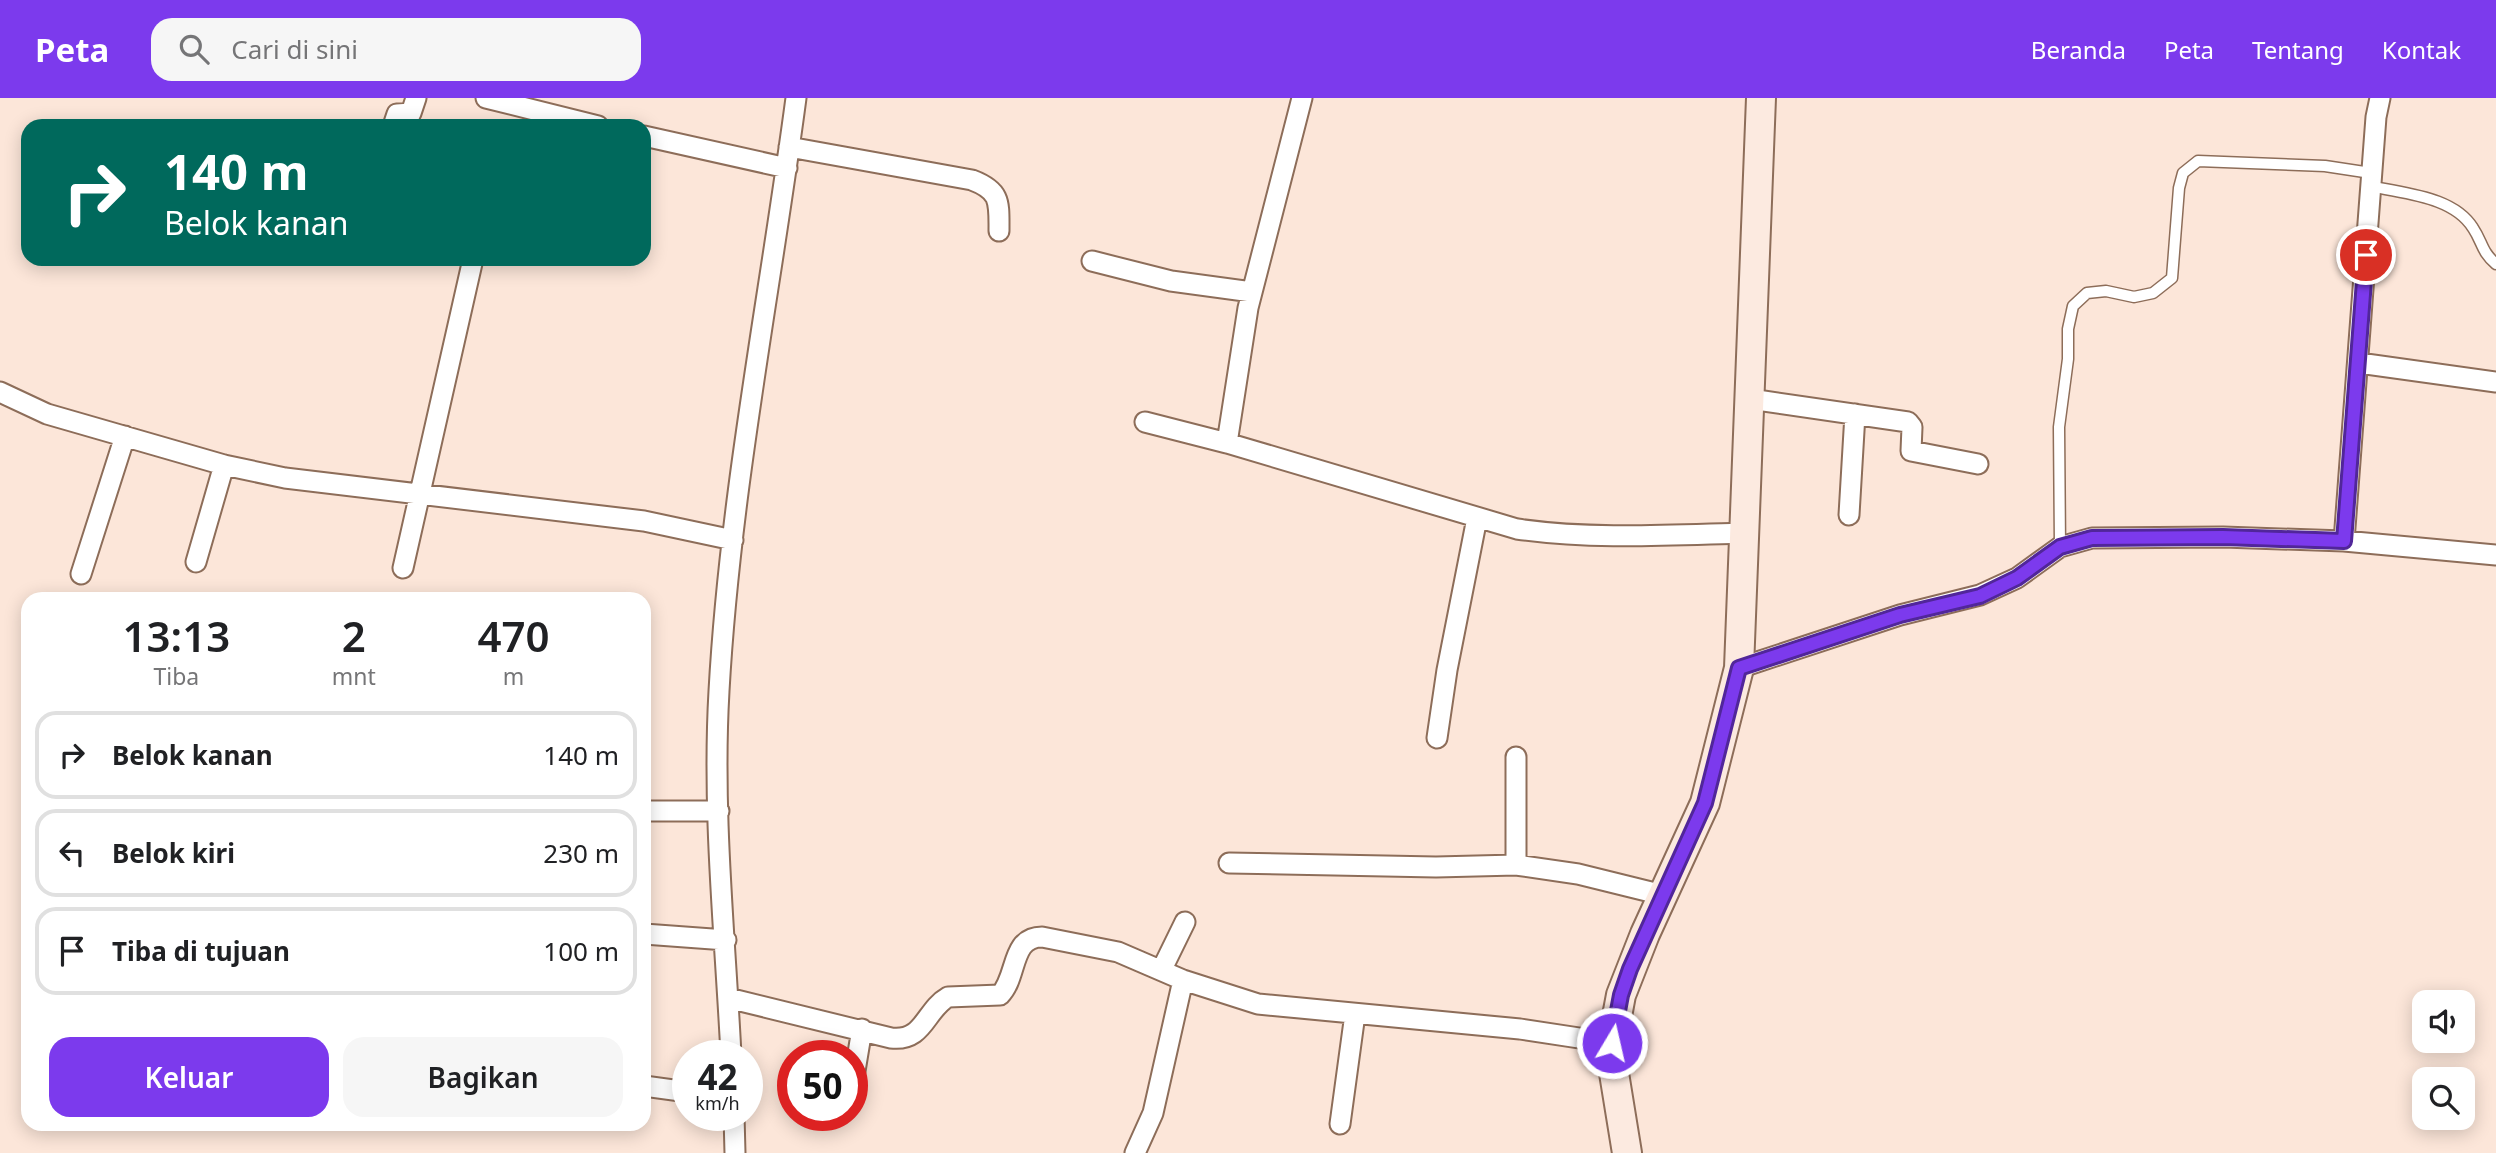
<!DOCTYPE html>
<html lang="id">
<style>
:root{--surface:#fff;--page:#f6f6f6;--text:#202124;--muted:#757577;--line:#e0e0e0;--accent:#7c3aed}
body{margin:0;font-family:"Noto Sans",sans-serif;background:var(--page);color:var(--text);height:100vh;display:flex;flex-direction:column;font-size:26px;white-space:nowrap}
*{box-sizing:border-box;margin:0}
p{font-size:23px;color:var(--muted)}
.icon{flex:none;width:38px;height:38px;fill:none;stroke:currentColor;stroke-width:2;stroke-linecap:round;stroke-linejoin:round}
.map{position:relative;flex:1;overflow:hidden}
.sheet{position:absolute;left:21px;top:494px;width:630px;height:539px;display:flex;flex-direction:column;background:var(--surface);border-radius:21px;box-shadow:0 4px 18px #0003}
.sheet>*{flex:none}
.guide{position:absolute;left:21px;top:21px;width:630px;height:147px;border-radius:21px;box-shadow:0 4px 18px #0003;background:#00695c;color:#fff;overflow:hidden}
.buttons{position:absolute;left:2412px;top:892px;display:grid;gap:14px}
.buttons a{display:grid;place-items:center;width:63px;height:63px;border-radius:14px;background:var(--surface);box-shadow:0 4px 18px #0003;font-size:35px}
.speed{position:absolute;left:672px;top:942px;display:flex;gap:14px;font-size:35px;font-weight:700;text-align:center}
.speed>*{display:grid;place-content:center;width:91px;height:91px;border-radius:50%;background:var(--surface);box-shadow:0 4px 18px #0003;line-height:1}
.speed small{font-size:18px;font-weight:400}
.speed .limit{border:10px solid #d22;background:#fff;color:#111}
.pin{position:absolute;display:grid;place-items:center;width:60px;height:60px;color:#fff;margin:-30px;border:4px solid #fff;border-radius:50%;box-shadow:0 2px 7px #0007}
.me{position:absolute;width:77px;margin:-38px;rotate:9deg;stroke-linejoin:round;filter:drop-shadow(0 0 5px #0008)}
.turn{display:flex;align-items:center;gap:24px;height:147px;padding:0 28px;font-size:32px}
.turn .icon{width:91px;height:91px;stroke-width:2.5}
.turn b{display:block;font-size:49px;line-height:60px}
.eta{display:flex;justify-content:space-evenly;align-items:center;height:119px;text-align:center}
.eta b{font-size:42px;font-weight:600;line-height:49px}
.cta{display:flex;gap:14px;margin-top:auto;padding:14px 28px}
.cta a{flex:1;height:80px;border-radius:21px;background:var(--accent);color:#fff;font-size:28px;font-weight:600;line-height:80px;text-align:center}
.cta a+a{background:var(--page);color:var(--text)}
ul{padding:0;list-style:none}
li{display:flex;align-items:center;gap:21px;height:88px;margin:0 14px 10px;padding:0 14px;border:4px solid var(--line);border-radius:21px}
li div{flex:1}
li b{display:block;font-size:26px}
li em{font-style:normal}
header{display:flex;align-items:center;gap:42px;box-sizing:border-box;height:98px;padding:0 35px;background:var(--accent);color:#fff}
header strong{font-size:33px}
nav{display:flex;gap:38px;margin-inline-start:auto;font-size:24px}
.search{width:490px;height:63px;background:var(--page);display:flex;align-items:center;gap:18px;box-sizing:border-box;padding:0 24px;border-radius:21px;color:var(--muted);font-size:26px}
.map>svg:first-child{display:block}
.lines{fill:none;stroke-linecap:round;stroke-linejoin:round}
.lane-casing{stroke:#8d6d59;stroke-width:13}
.street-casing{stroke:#8d6d59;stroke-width:23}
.secondary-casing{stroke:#8d6d59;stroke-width:32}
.lane{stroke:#fff;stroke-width:10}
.street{stroke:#fff;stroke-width:19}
.secondary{stroke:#fceae0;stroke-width:28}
.route-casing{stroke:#51269a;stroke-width:18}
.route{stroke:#7c3aed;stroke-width:12}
</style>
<header>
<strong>Peta</strong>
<div class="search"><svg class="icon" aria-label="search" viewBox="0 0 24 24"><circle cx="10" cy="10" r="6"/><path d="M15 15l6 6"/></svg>Cari di sini</div>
<nav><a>Beranda</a><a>Peta</a><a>Tentang</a><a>Kontak</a></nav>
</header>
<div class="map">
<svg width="2496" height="1055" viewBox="0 0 2496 1055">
<rect width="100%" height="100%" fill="#fce6d9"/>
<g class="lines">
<g class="lane-casing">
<path id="lane" d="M2371,88C2404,96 2453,98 2473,130C2483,145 2481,153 2496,166
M2060,449L2059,329L2068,261V231L2073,208L2087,195L2106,193L2134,199L2153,195L2172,180L2179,90L2183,75L2198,63L2325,68L2371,75"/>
</g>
<g class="street-casing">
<path id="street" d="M486,0L598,28
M393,28L397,16L411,15L416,0
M644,38L787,70
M789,49L972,82C1001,93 999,104 999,133
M1092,163L1171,183L1252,194
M2359,265L2496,284
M0,294L47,316L224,367L285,380L644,423L733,442
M1750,301L1908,324L1912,329L1911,353L1978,366
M1145,324L1227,345L1517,431C1593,442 1670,437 1746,435
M1227,345L1248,210L1302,0
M1849,417L1855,316
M2344,443L2376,19L2380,0
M196,464L224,367
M403,470L473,161
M81,476L125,338
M1739,570L1900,517L1980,497L2017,480L2060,449L2092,440L2223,439L2344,443L2496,457
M1437,640L1447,572L1477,420
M1516,659V767
M644,713H719
M1229,765L1436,769L1516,767L1578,776L1663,797
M644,836L726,842
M1162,871L1185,824
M728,900L891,940C924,944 925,912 948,899L1000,897C1018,879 1010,839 1042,839L1118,854L1183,882L1258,906L1520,931L1612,945
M731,957C725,836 712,714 719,593C730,394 770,197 796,0
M644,988L688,994
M852,991L862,931
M734,1017L735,1055
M1340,1026L1355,916
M1135,1055L1153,1015L1183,882"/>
</g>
<g class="secondary-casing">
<path id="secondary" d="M1627,1055L1613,969L1612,945L1621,897L1645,836L1705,705L1739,570L1761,0"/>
</g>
<use href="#lane" class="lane"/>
<use href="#street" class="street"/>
<use href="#secondary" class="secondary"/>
</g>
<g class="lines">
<g class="route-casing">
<path id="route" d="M1612,945L1621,897L1630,871L1705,705L1739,570L1900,517L1980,498L2017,480L2060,449L2092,440L2223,439L2344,443L2366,157"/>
</g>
<use href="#route" class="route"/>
</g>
</svg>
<div class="buttons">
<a><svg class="icon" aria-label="sound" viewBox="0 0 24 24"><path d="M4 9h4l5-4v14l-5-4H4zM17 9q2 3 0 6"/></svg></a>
<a><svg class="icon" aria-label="search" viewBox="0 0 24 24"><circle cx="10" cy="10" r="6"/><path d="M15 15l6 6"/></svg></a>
</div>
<div class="speed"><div>42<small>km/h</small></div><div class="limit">50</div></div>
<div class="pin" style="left:2366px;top:157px;background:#d93025"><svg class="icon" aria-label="arrive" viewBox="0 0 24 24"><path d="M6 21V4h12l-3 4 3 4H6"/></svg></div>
<svg class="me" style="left:1612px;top:945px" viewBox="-20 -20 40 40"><circle r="17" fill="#7c3aed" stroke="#fff" stroke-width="3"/><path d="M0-11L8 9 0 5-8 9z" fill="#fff"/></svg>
<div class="guide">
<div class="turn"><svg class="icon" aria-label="right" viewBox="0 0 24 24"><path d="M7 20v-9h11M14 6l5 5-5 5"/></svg><div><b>140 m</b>Belok kanan</div></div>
</div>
<section class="sheet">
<div class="eta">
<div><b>13:13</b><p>Tiba</p></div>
<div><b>2</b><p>mnt</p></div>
<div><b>470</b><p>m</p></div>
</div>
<ul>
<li><svg class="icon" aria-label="right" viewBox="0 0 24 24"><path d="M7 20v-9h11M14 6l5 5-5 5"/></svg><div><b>Belok kanan</b></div><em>140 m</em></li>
<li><svg class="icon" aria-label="left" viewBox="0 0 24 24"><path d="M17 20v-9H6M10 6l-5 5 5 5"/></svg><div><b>Belok kiri</b></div><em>230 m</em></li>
<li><svg class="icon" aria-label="arrive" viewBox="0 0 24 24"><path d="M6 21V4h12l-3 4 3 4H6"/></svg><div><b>Tiba di tujuan</b></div><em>100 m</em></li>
</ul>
<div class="cta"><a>Keluar</a><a>Bagikan</a></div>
</section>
</div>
